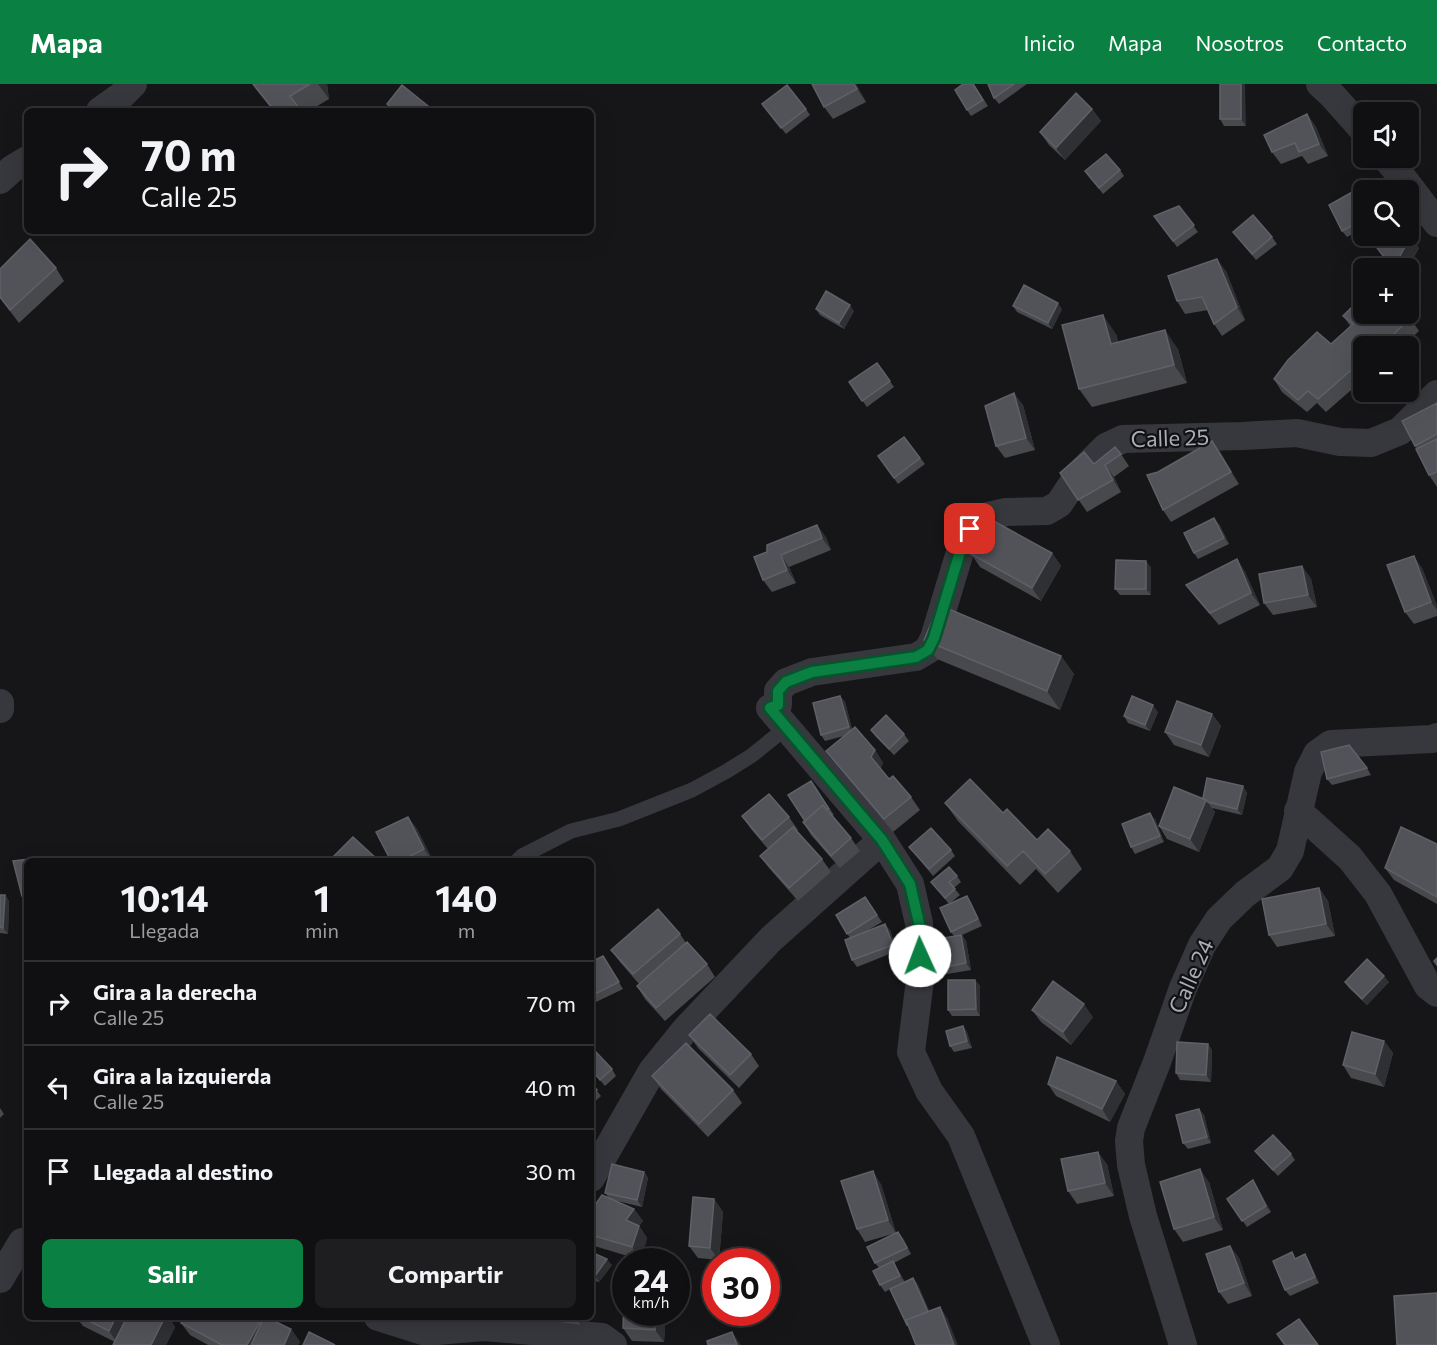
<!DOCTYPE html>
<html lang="es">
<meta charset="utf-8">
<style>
:root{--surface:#101012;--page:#1e1e20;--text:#f1f3f6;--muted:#9c9d9f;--line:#303032;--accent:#0b8043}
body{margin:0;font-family:Commissioner,sans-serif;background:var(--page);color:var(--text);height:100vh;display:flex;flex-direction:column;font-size:22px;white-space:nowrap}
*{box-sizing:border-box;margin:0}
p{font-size:20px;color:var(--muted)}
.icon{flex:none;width:33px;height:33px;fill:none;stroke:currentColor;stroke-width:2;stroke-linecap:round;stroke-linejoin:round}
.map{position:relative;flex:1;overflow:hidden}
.details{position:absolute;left:24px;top:774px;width:570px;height:462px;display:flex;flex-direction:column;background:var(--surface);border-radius:9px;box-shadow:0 6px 24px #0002,0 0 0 2px var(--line)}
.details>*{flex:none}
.banner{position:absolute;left:24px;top:24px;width:570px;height:126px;border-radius:9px;box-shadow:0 6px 24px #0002,0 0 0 2px var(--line);background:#101012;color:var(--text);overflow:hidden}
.tools{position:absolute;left:1353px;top:18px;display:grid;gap:12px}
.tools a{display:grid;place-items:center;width:66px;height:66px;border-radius:9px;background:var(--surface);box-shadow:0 6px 24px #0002,0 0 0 2px var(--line);font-size:30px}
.speed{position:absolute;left:612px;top:1164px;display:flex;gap:12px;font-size:30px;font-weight:700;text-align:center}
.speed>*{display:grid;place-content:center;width:78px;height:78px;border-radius:50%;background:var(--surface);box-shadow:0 6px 24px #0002,0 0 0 2px var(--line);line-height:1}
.speed small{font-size:15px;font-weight:400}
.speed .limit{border:9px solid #d22;background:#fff;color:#111}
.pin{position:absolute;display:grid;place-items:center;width:51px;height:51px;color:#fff;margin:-26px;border-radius:12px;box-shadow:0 3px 9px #0006}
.me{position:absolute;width:66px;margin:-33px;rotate:358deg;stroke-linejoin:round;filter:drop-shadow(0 0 4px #0008)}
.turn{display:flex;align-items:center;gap:21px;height:126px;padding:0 18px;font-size:27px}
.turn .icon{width:78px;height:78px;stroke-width:2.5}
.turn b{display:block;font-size:42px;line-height:51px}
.eta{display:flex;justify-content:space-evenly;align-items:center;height:102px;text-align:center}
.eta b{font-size:36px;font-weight:700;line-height:42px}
.primary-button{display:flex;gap:12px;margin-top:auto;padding:12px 18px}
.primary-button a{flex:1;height:69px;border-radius:9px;background:var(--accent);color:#fff;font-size:24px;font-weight:700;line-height:69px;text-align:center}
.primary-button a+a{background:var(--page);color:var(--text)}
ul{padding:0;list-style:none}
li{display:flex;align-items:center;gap:18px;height:84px;padding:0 18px;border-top:2px solid var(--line)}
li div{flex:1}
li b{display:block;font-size:22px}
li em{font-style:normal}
header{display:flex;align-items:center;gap:36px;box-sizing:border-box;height:84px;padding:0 30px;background:var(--accent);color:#fff}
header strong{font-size:28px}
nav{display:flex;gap:33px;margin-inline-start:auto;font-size:21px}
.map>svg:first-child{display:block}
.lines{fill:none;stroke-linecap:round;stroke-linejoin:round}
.service{stroke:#37383d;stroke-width:15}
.minor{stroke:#37383d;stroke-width:28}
.wall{fill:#47494d}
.shaded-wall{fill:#2f3033}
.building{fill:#525359;stroke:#5f6168;stroke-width:1.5}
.route-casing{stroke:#07532c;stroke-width:15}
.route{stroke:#0b8043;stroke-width:10}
.labels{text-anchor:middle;stroke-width:4.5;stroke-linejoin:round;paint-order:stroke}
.street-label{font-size:22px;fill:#a8adb8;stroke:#111113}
</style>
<header>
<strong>Mapa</strong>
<nav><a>Inicio</a><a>Mapa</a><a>Nosotros</a><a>Contacto</a></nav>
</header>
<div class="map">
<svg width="1437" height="1261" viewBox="0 0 1437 1261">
<rect width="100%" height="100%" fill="#161618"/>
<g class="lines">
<path class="service" d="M517,777L522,772L571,747L619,735L692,706L727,687L751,672L786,644"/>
<path class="minor" d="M1320,0L1332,11L1364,47
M100,27L121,12L133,0
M1386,74L1402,93L1437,139
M0,96L12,85L27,76
M0,619V625
M1298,727L1350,774L1378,810L1428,902L1437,909
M591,1094L652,987L685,946L771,855L882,756
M0,1195L22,1158
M378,1233L426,1248L484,1243L602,1253L613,1261
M1046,1261L961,1052L929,1007L911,968L921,888L919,839L910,800L882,756L770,624L778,621V607L786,598L812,588L916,573L928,566L934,554L963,458L970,445L984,433L1006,428L1047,427L1059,420L1079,390L1106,363L1123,355L1242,352L1297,349L1340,358L1371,359L1400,347L1437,310
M1183,1261L1143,1132L1131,1081L1129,1057L1131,1044L1157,978L1183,904L1202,861L1219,835L1245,810L1280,784L1290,767L1308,688L1317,670L1331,660L1432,655L1437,653"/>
</g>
<path class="wall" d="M252,0H327L329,15L309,27H273Z
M856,0L866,18L833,35L824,23Z
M974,0L988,22L971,32L967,26Z
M988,0H1027L999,20L994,14Z
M1220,0L1246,42H1224L1220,35Z
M762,20L806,25L810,31L786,50Z
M1092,25L1101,37L1065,76L1049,61L1040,48Z
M1307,30L1316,43L1328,72L1308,80L1302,72L1281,80L1272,68Z
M1120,86L1124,92L1103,110L1085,87Z
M1354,107L1364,123V144L1347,153L1342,147Z
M1179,122L1198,148L1177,163L1154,132Z
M1233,148L1272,153L1277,160L1256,176Z
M1368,152L1419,164L1408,184H1392Z
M56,184L64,197L19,239L0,214V185Z
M1226,187L1245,236L1222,252L1214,240L1208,226L1185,230L1177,217Z
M1410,218L1419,230L1413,238L1419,247L1403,262H1364V303L1358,300L1326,328L1317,319L1307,328L1282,308L1274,295L1331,260L1351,243L1343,232Z
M1013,222L1062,225L1052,245L1017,228Z
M816,225L854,227L844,245L820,231Z
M1116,250L1118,258L1178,265L1187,299L1092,323L1079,305Z
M877,279L894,303L867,323L849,298Z
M1437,319V403L1429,391L1415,362Z
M1023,321L1035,366L1005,374L996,362Z
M904,353L925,380L898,400L878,372Z
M1212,357L1239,400L1171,438L1163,426L1158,388Z
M1121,370L1129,382L1114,393L1121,408L1087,428L1060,389L1094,380Z
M1219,440L1229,460L1198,475L1194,469Z
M826,453L831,466L789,483L796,499L772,508L763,496L767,468V461Z
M1052,469L1061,482L1041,517L980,483L971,470Z
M1237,475L1245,488L1260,521L1219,541L1195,513L1186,501Z
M1302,482L1311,495L1317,523L1273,531L1264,519Z
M1151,483V511H1120L1115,505Z
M1422,484L1437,522V532L1414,540L1405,528Z
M924,556L1061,572L1074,590L1060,626L937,575Z
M840,612L845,618L852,645L875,666L883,679L880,685L889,695L911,713L920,726L893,748L835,679L826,667L844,652L825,657L821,651Z
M1158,628L1150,647L1128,639L1124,632Z
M1212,630L1221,642L1209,673L1174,661L1165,648Z
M871,646L904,650L909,657L894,671L875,652Z
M1367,684L1371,691L1332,701L1327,695Z
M811,697L834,731L832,732L851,754L860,767L840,784L811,751L803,738L805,737Z
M1243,702L1247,709L1242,731L1212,724L1215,728L1199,768L1167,755L1159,742L1203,714Z
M945,719L1003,729L1037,756L1070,767L1082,785L1058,809L1036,785L1020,801L958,737Z
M742,732L789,733L798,746L797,747L822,775L831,788L798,817L769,784L760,772L768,765L751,745Z
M408,733L417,745L433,777H391Z
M1155,735L1164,758L1135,770L1131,763Z
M1437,760V820L1394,796L1385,784Z
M909,763L951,766L955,772L933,792Z
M27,777V818H26L22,812Z
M957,792L961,798L954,804L960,811L949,820L931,798Z
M1319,804L1328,817L1335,852L1277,863L1269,851Z
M0,811H5L9,817L8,850L0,849Z
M865,813L882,838L865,848L890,846L897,867L857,883L852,876L850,854L836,831Z
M971,818L982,842L962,851L966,857L971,886L941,891L936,885L954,852L951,848Z
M680,850L686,859L707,880L715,893L665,937L645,915L637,902L639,900L620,878L611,866Z
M603,872L623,905L594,919L591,915V878Z
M975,896L980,902V932H952L948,926Z
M1345,898H1389L1367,921L1349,904Z
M1032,926L1093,933L1071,961L1041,938Z
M963,942L967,948L972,964L954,968L950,962Z
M689,951L751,970L759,982L739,1004L698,964Z
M1384,957L1393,969L1384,1003L1351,994L1343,981Z
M1208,960L1212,966L1211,998L1180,996L1176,989Z
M591,973L612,985L616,992L605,1002L591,986Z
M652,992L733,1006L742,1019L708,1053L661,1005Z
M1116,997L1125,1010L1110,1038L1056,1012L1048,1000Z
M591,999L601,1012L591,1021Z
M0,1024L4,1030L0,1034Z
M1199,1025L1204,1031L1211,1059L1188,1065L1183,1059Z
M1255,1067L1291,1070L1295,1076L1278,1092L1260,1073Z
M1107,1080L1114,1112L1077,1120L1068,1107Z
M644,1088L648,1094L642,1123L613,1116L634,1125L643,1137L639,1142L647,1154L641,1176L591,1161V1127L609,1114L605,1109Z
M1253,1096L1271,1128L1247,1143L1227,1115Z
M1209,1098L1223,1146L1183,1158L1174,1145Z
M881,1100L896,1149L865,1158L857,1145Z
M714,1115L723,1128L719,1176L698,1174L689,1162Z
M903,1154L911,1170L894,1179L905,1198L913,1194L918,1201L929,1227L940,1223L948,1236L909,1244L907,1241L890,1205L885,1208L880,1201L879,1184L875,1179Z
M1230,1162L1239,1174L1252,1212L1228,1220L1219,1208Z
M591,1168L612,1181L599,1198L591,1196Z
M1305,1170L1309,1177L1319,1199L1290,1212L1285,1206Z
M626,1228H666L664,1258L632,1257L623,1244Z
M76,1233H168L175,1243L166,1261H113L115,1258L83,1242Z
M531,1233H582L581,1241L532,1234Z
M262,1237L291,1245L300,1258L298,1261H208L190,1251L181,1239Z"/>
<path class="shaded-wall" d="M318,0H327L329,15Z
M854,0H856L866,18L857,5Z
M1241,0H1245L1246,42L1241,35Z
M1092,25L1101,37L1065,76L1056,64Z
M1307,30L1316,43L1328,72L1319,60Z
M1408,146L1419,164L1408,184H1407L1399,174Z
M1217,175L1226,187L1245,236L1237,223Z
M1410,218L1419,230L1413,238L1419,247L1407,230H1408V220Z
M1058,219L1062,225L1052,245L1048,239Z
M850,221L854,227L844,245L839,239Z
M1103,231L1116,250L1124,278L1111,260Z
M1165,246L1178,265L1187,299L1174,281Z
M1014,309L1023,321L1035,366L1026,354Z
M1212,357L1221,369L1239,400L1231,388Z
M1105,381L1114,393L1121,408L1113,396Z
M1214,434L1219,440L1229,460L1224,454Z
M817,441L826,453L831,466L822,454Z
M1052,469L1061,482L1041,517L1032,504Z
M781,471L789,483L796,499L787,486Z
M1414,472L1422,484L1437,522V526L1431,518Z
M1237,475L1245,488L1260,521L1251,509Z
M1146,477L1151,483V511L1146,505Z
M1302,482L1311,495L1317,523L1308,511Z
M1061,572L1074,590L1060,626L1047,607Z
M840,612L845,618L853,649L849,643Z
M1153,621L1158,628L1150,647L1145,641Z
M1212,630L1221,642L1209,673L1201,661Z
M875,666L883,679L880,686L871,673Z
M1243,702L1247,709L1242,731L1237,725Z
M1206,716L1215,728L1199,768L1190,755Z
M1150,729L1155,735L1164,758L1160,752Z
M408,733L417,745L433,777L424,765Z
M1319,804L1328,817L1335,852L1326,840Z
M5,811L9,817L8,850L3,844Z
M967,812L971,818L982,842L978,835Z
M885,840L890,846L897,867L893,861Z
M961,851L966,857L971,886L966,879Z
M1384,892L1389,898L1367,921L1362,915Z
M975,896L980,902V932L976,925Z
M1084,920L1093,933L1071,961L1063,948Z
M963,942L967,948L972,964L967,957Z
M1384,957L1393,969L1384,1003L1375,990Z
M1208,960L1212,966L1211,998L1206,991Z
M1116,997L1125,1010L1110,1038L1102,1025Z
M1199,1025L1204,1031L1211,1059L1207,1053Z
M1098,1068L1107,1080L1114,1112L1105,1099Z
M1200,1085L1209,1098L1223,1146L1214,1133Z
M873,1087L881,1100L896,1149L888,1136Z
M644,1088L648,1094L642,1123L637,1116Z
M1253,1096L1257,1102L1271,1128L1266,1122Z
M714,1115L723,1128L719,1176L710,1164Z
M634,1125L643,1137L639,1142L647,1154L641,1176L632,1163L626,1136Z
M898,1148L903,1154L911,1170L907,1164Z
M1230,1162L1239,1174L1252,1212L1244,1199Z
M1305,1170L1309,1177L1319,1199L1315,1193Z
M607,1175L612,1181L599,1198L595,1192Z
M893,1177L897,1184L905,1199L900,1192Z
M913,1194L918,1201L934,1237L929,1231Z
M940,1223L948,1236L958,1261H954Z
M656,1228H666L664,1258L655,1246Z
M116,1233H131L118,1260L109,1247Z
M165,1233H168L175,1243L166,1261H151Z
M576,1233H582L581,1241Z
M261,1236L269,1248L262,1261H247Z
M291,1245L300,1258L298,1261H284Z
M732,1248L741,1261H737Z"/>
<path class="building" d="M253,0H310L290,12L301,27H275Z
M812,0H854L857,5L824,23Z
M963,0H973L983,16L967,26L955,6Z
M988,0H1014L994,14Z
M1220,0H1241V35H1220Z
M402,1L433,26L432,27H394L387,20Z
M787,1L806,25L781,44L762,20Z
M1076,9L1092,25L1056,64L1040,48Z
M1307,30L1319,60L1299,68L1295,59L1272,68L1264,51Z
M1106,70L1120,86L1099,104L1085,87Z
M1354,107L1364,125V135L1342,147L1329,121Z
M1179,122L1194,141L1173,157L1154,132Z
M1253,131L1272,153L1252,170L1233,148Z
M1408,148L1411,151L1399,174L1384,173L1368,152H1408Z
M30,155L56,184L10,226L0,213V185Z
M1217,175L1237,223L1214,240L1202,213L1177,217L1168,192Z
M1024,201L1058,219L1048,239L1013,222Z
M826,207L850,221L839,239L816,225Z
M1364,211V230H1407L1410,234L1382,262H1364V294L1362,295L1350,287L1318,315L1308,307L1298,316L1274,295L1288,276L1317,248L1331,260L1353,240L1343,232Z
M1103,231L1111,260L1165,246L1174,281L1079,305L1062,241Z
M877,279L890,297L862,317L849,298Z
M1014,309L1026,354L996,362L985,322Z
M1437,319V350L1415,362L1402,337Z
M904,353L920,374L894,394L878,372Z
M1437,355V388L1429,391L1416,365Z
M1212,357L1231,388L1163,426L1147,391L1158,388Z
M1115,363L1121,370L1105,381L1113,396L1078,416L1060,389L1084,368L1094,380Z
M1214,434L1224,454L1194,469L1184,449Z
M990,435L1052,469L1032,504L971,470Z
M817,441L822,454L781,471L787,486L763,496L754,473L767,468V461Z
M1414,472L1431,518L1405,528L1387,481Z
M1237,475L1251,509L1210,529L1186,501Z
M1116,476L1146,477V505H1115Z
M1302,482L1308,511L1264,519L1259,490Z
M939,521L1061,572L1047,607L924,556Z
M840,612L849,643L821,651L813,619Z
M1132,612L1153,621L1145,641L1124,632Z
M1177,617L1212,630L1201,661L1165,648Z
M886,631L904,650L889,665L871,646Z
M855,643L875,666L871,673L889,695L893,692L911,713L884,735L826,667Z
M1349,661L1367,684L1327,695L1321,668Z
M1207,694L1243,702L1237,725L1208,718L1206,716L1203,714Z
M970,695L1003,729L1007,725L1037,756L1048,745L1070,767L1045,790L1023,767L1007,782L945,719Z
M811,697L829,725L827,726L823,721L805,737L788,711Z
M1174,703L1206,716L1190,755L1159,742Z
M769,710L789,733L762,756L742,732Z
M823,721L851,754L831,772L803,738Z
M1150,729L1160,752L1131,763L1122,740Z
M408,733L424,765L401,777H391L376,748Z
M793,743L822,775L789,804L760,772Z
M1401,743L1437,760V813L1385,784Z
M931,744L951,766L929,785L909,763Z
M353,753L378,776L377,777H329Z
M30,775L31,777H27V810L22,812L13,777Z
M949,783L957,792L949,798L955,805L945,814L931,798Z
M1319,804L1326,840L1269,851L1262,815Z
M0,811H5L3,844L0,843Z
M967,812L978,835L951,848L940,824Z
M865,813L877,831L847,850L836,831Z
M658,825L680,850L633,890L611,866Z
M885,840L893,861L852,876L845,856Z
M961,851L966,879L936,885L931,856Z
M687,858L707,880L656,924L637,902Z
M603,872L619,898L591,912V878Z
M1437,874V881L1434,877Z
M1367,875L1384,892L1362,915L1345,898Z
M948,896H975L976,925L948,926Z
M1053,897L1084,920L1063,948L1032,926Z
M710,930L751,970L730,991L689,951Z
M963,942L967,957L950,962L946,947Z
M1352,948L1384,957L1375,990L1343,981Z
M1177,958L1208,960L1206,991L1176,989Z
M686,959L733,1006L699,1040L652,992Z
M596,968L612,985L600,996L591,985V973Z
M1057,973L1116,997L1102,1025L1048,1000Z
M591,999L597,1006L591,1011Z
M1199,1025L1207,1053L1183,1059L1176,1031Z
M1273,1051L1291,1070L1273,1086L1255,1067Z
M1098,1068L1105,1099L1068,1107L1061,1075Z
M612,1080L644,1088L637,1116L605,1109Z
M1200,1085L1214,1133L1174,1145L1160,1098Z
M873,1087L888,1136L857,1145L841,1097Z
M1253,1096L1266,1122L1242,1137L1227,1115Z
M602,1111L634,1125L626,1136L639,1142L632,1163L591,1151V1127Z
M693,1113L714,1115L710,1164L689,1162Z
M898,1148L907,1164L875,1179L867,1163Z
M1230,1162L1244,1199L1219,1208L1206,1170Z
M591,1168L607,1175L595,1192L591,1191Z
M1292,1168L1295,1175L1305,1170L1315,1193L1285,1206L1273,1177Z
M893,1177L900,1192L880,1201L873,1187Z
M913,1194L928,1228L906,1236L908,1240L907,1241L890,1205Z
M1437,1209V1261H1397L1394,1212Z
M624,1213H626V1228H656L655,1246L623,1244Z
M940,1223L954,1261H916L906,1236Z
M81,1233H116L109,1247Z
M127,1233H165L151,1261H113Z
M185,1233H256L261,1236L247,1261H222L181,1239Z
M264,1233H266L291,1245L284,1261H251Z
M1299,1235L1318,1261H1285L1277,1250Z
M309,1248L335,1261H303Z
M732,1248L737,1261H708L707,1257Z"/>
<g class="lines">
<g class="route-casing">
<path id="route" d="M920,872L919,839L910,800L882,756L770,624L778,621V607L786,598L812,588L916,573L928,566L934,554L963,458L970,445"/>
</g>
<use href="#route" class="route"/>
</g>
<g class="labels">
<g class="street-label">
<text transform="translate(1170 354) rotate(-2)" y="8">Calle 25</text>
<text transform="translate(1191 892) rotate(-66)" y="8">Calle 24</text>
</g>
</g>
</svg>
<div class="tools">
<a><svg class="icon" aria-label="sound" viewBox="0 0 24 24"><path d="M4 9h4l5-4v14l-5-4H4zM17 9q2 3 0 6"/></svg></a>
<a><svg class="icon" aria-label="search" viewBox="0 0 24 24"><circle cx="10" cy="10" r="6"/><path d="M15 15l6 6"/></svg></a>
<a>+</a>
<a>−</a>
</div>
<div class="speed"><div>24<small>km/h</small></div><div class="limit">30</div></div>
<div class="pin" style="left:970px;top:445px;background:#d93025"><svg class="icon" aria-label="arrive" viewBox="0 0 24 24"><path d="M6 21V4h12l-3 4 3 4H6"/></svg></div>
<svg class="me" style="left:920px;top:872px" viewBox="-20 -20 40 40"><circle r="19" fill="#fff"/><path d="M0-13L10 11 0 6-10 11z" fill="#0b8043"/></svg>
<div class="banner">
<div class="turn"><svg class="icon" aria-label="right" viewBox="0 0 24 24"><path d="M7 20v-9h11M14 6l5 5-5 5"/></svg><div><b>70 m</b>Calle 25</div></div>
</div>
<section class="details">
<div class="eta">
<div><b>10:14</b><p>Llegada</p></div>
<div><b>1</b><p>min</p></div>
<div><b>140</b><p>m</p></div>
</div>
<ul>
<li><svg class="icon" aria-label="right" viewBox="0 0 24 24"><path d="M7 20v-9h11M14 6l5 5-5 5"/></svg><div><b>Gira a la derecha</b><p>Calle 25</p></div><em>70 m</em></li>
<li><svg class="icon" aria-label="left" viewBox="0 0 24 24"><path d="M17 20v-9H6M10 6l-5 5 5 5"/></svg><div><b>Gira a la izquierda</b><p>Calle 25</p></div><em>40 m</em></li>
<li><svg class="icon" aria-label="arrive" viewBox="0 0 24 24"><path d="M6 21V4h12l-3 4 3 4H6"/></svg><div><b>Llegada al destino</b></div><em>30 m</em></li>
</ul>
<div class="primary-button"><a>Salir</a><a>Compartir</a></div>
</section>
</div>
